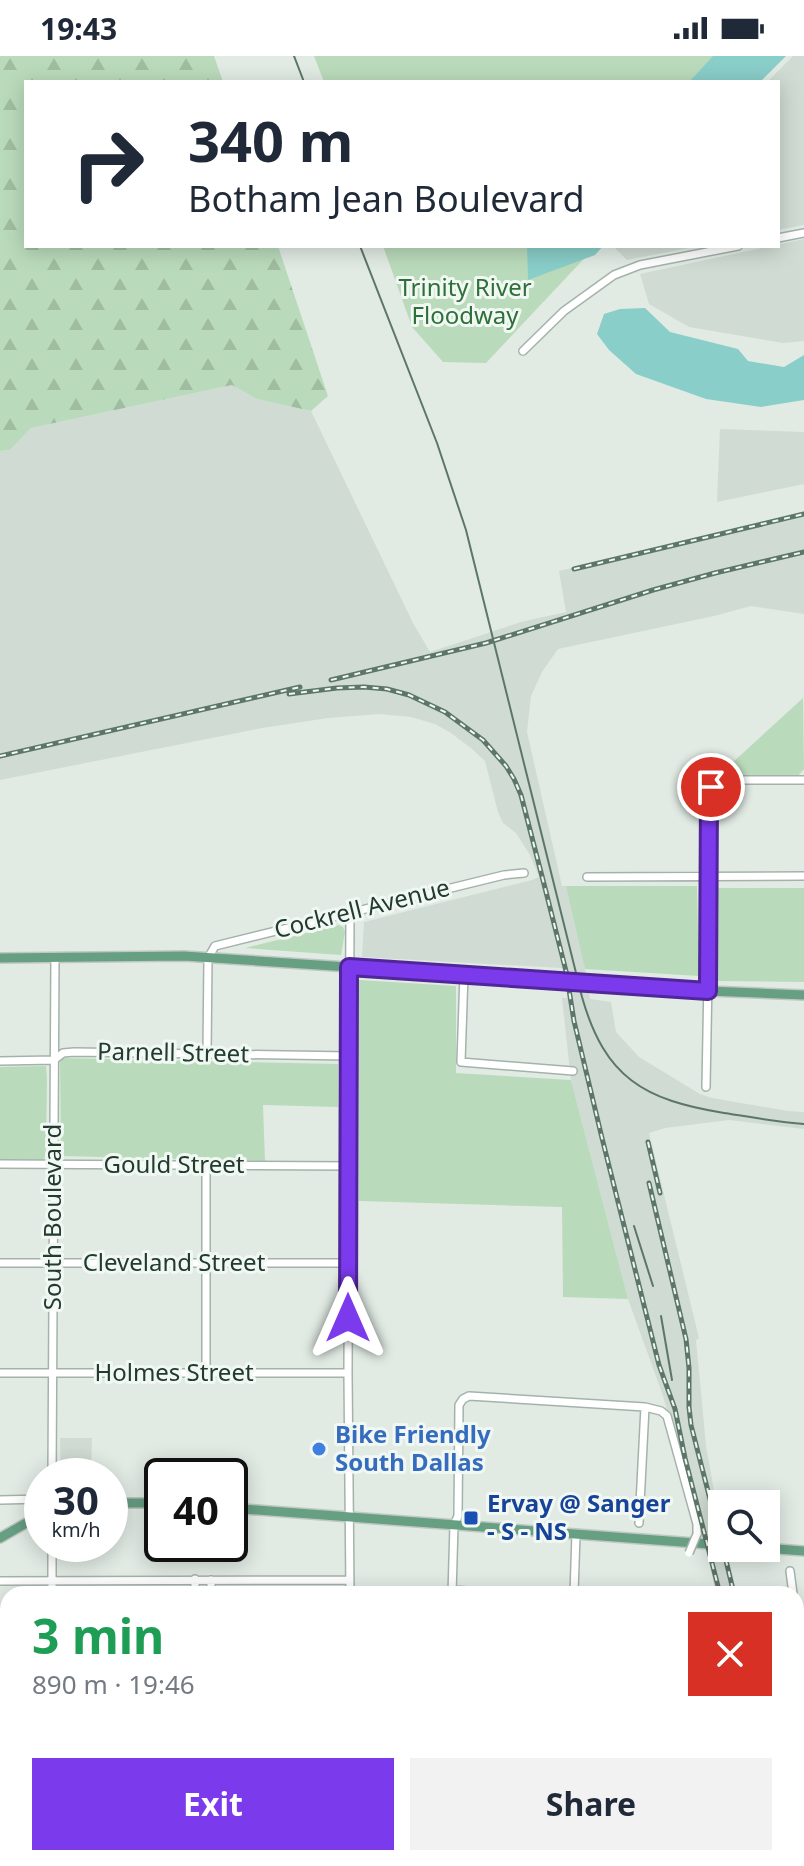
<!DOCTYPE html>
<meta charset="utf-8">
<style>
:root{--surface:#fff;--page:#f2f2f3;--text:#1f2937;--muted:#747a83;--accent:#7c3aed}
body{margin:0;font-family:"Noto Sans",sans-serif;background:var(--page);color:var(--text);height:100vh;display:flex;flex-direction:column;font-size:30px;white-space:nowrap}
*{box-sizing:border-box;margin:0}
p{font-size:26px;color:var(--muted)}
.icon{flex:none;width:44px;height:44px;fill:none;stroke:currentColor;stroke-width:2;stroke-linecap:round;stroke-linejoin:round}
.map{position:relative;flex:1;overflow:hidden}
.drawer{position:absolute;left:0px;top:1530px;width:804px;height:280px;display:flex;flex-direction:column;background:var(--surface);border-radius:24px 24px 0 0;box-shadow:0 4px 20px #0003}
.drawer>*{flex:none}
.banner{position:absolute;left:24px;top:24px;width:756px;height:168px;border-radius:0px;box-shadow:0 4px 20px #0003;background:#fff;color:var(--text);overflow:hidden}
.fabs{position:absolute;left:708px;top:1434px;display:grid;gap:16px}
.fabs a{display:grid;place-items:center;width:72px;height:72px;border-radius:0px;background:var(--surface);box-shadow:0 4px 20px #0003;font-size:40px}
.speed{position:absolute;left:24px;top:1402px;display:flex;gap:16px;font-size:40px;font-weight:700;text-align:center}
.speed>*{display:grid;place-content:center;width:104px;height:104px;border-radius:50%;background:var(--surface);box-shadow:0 4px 20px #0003;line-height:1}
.speed small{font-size:20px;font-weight:400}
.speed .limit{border:4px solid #111;border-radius:12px;background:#fff;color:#111}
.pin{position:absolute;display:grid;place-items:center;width:68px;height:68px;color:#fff;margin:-34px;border:4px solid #fff;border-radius:50%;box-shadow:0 2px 8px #0007}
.me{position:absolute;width:88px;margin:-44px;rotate:0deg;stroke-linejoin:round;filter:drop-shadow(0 0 6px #0008)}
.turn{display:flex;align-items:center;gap:28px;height:168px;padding:0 32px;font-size:36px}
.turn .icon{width:104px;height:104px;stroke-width:2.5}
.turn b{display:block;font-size:56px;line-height:68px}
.round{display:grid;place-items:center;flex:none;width:84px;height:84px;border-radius:0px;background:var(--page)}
.headline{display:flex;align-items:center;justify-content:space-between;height:136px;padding:0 32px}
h1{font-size:48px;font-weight:700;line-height:60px;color:#1e9e55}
.primary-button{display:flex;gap:16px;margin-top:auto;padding:16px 32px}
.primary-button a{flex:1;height:92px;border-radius:0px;background:var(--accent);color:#fff;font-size:32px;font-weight:700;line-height:92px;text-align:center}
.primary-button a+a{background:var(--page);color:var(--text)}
.status{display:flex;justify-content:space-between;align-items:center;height:56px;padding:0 40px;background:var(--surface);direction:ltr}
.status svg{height:22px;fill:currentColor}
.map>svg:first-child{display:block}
.built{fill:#cfdbd3}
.green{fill:#badbbb}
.forest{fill:url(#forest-firs)}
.water{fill:#8acec9}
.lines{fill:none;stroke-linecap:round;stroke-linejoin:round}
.minor-casing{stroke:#a4b3aa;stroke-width:10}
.major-casing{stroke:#c1c8c4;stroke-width:12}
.highway-casing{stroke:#c1c8c4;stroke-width:14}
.minor{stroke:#fff;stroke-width:7}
.major{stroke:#679f83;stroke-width:9}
.highway{stroke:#2f664e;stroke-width:11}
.tram{stroke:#5c7669;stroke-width:2}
.rail-casing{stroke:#5c7669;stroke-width:5}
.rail{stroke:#f1f8f3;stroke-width:2;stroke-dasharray:6;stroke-linecap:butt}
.minor-bridge-casing{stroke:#a4b3aa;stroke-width:10;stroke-linecap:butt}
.minor-bridge{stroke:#fff;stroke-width:7}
.route-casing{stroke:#51269a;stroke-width:20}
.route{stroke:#7c3aed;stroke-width:14}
.shop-dot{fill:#3f7fe0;stroke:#f1f8f3;stroke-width:3}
.transit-dot{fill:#1a4fb4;stroke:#f1f8f3;stroke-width:3}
.labels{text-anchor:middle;stroke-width:6;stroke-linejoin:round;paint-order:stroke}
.park-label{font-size:24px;fill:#2d7038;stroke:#f1f8f3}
.street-label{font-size:24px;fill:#223b2e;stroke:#f1f8f3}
.shop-label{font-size:24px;font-weight:bold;fill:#366cbe;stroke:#f1f8f3;text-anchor:start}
.transit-label{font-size:24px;font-weight:bold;fill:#164399;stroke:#f1f8f3;text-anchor:start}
</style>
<div class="status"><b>19:43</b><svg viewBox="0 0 49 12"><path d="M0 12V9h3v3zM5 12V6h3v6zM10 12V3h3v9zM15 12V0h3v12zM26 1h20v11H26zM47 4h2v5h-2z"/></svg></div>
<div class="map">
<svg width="804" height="1810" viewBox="0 0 804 1810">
<defs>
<pattern id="forest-firs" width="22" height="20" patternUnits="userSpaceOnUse" patternTransform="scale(2)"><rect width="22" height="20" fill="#badbbb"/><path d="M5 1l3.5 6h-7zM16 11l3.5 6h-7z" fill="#a0bda1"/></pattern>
</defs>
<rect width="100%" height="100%" fill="#e1ebe4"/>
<path class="built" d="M793,0H804V169L778,174V26H767Z
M804,183V285L783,287L689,271L649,248L640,218Z
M613,190H699L627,204Z
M232,329L257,343L311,355L413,567L430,596L521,566L566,556L559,515L804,456V558L751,550L714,560L558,593L542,616L531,640L527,676L562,830H566L583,901L590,943L611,946L616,976L639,1001L700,1038L712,1042L788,1055L804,1056V1073L729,1064L665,1072L649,1077L699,1282L696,1284L706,1390L722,1479L703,1478L663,1340L628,1243L571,1024L562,942H568L562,912L362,901L364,866L532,824L539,821L530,799L516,777L503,767L498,756L485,705L472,693L451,677L435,668L411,661L379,658L328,662L262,672L0,724V395L10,394L31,372Z
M720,373L804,376V428L717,446Z
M60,1382H92L91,1420H61Z
M707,1496L727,1498L737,1538H716Z"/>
<path class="green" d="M314,0H774L750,26H324Z
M383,190H596L486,307L443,306L412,271Z
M803,642L804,713L798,720L720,718Z
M566,830H697L699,920L585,913Z
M715,832H804V926L715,925Z
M339,869L343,871L345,876L341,899L245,892Z
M359,924L456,930V1017L571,1024L628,1243L563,1241L562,1151L359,1145Z
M60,1002L338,1008V1051L263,1049L265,1105L61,1100Z
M46,1010L47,1023L46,1100L43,1104L0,1103V1011Z"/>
<path class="forest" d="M0,0H214L223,26H26V190H278L328,340L311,355L257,343L232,329L31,372L10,394L0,395Z"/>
<path class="water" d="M713,0H786L760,26H689Z
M527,190H603L595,199L528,224Z
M645,252L670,276L738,293L748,305L784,311L804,299V344L761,351L706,343L636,318L609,294L597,278L604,258L620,253Z"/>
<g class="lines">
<g class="minor-casing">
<path id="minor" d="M778,182L804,177
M523,295L564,255L614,219L640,209L738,190
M587,821L804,820
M350,856L348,1317L350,1538
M464,918L461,1006L573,1015
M207,997L208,902L215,890L504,819L524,817
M0,1005L54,1004L63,997L74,996L349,1000
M706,1031L708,923L709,736C713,728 717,726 726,724H804
M0,1108L349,1110
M0,1207H348
M0,1317H348
M206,1317V1109
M52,1420L55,901
M0,1444L42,1443
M639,1467L645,1351
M790,1515L793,1538
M195,1523V1538
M211,1524V1538
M0,1525L350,1524
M452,1534L515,1538
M52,1538V1488
M452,1538L454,1469L458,1460L459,1349L463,1343L469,1340L645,1351L661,1355L667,1360L697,1468V1478
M574,1538L576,1478
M796,1566L804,1634
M709,1802L758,1810
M348,1810V1802
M528,1810L529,1802
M624,1810L626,1802"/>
</g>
<g class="major-casing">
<path id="major" d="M0,902L184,900L708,935L804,939
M110,1447H162
M230,1452L722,1489
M0,1482L42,1458
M764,1492L804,1495"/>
</g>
<g class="highway-casing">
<path id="highway" d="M0,1718L8,1722
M0,1751L8,1755
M0,1768L8,1773
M0,1779L8,1785
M9,1802L21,1810
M30,1802L43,1810
M63,1802L79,1810
M96,1802L111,1810
M138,1802L153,1810
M185,1802L204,1810"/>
</g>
<use href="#minor" class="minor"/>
<use href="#major" class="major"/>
<use href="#highway" class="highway"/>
<path class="tram" d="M294,0L304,26
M360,190L437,387L466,474L582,941C605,1022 644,1044 724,1057C751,1061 777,1066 804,1068
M634,1170L653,1230
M661,1260L672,1324"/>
<g class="rail-casing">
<path id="rail" d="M574,513L804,458
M331,624L486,587L653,534L715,517L804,496
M289,638L337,632L364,631L387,633L409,639L445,656L483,684L506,710L514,723L521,739L544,828L566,915L574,965L602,1082L659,1309L675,1353L685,1402L720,1538
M0,700L300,631
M648,1086L660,1137
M649,1127L686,1283L689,1312V1351L691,1369L722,1490
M723,1492L734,1538
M796,1788L801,1810"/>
</g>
<use href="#rail" class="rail"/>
<g class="minor-bridge-casing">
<path id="minor-bridge" d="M689,1497L697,1478"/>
</g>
<use href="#minor-bridge" class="minor-bridge"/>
</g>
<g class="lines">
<g class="route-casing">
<path id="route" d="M348,1262L349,911L708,935L709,736L711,731"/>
</g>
<use href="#route" class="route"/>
</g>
<circle class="shop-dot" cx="319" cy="1393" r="8"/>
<rect class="transit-dot" x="463" y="1454" width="16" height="16" rx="4"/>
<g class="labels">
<g class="park-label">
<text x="465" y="240">Trinity River<tspan x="465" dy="28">Floodway</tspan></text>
</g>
<g class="street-label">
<text transform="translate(362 853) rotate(-14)" y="8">Cockrell Avenue</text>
<text transform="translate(173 997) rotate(1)" y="8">Parnell Street</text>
<text x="174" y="1117">Gould Street</text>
<text transform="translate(53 1161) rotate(-90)" y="8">South Boulevard</text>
<text x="174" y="1215">Cleveland Street</text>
<text x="174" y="1325">Holmes Street</text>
</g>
<g class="shop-label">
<text x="335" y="1387">Bike Friendly<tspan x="335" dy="28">South Dallas</tspan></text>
</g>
<g class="transit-label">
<text x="487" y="1456">Ervay @ Sanger<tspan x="487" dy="28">- S - NS</tspan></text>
</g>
</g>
</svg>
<div class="fabs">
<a><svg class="icon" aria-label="search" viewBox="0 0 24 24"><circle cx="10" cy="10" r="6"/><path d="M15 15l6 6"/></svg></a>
</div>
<div class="speed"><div>30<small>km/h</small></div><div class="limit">40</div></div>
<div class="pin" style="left:711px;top:731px;background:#d93025"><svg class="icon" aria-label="arrive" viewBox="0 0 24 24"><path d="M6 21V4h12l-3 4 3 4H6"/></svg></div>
<svg class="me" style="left:348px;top:1262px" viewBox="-20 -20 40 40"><path d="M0-17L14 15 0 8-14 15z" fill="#7c3aed" stroke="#fff" stroke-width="4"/></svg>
<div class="banner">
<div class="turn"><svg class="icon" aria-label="right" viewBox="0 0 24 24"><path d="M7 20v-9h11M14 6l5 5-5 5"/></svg><div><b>340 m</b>Botham Jean Boulevard</div></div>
</div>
<section class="drawer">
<div class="headline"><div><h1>3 min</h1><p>890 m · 19:46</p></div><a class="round" style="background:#d93025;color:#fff"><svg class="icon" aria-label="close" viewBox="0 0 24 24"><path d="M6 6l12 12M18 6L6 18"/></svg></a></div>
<div class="primary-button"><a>Exit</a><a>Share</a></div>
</section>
</div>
